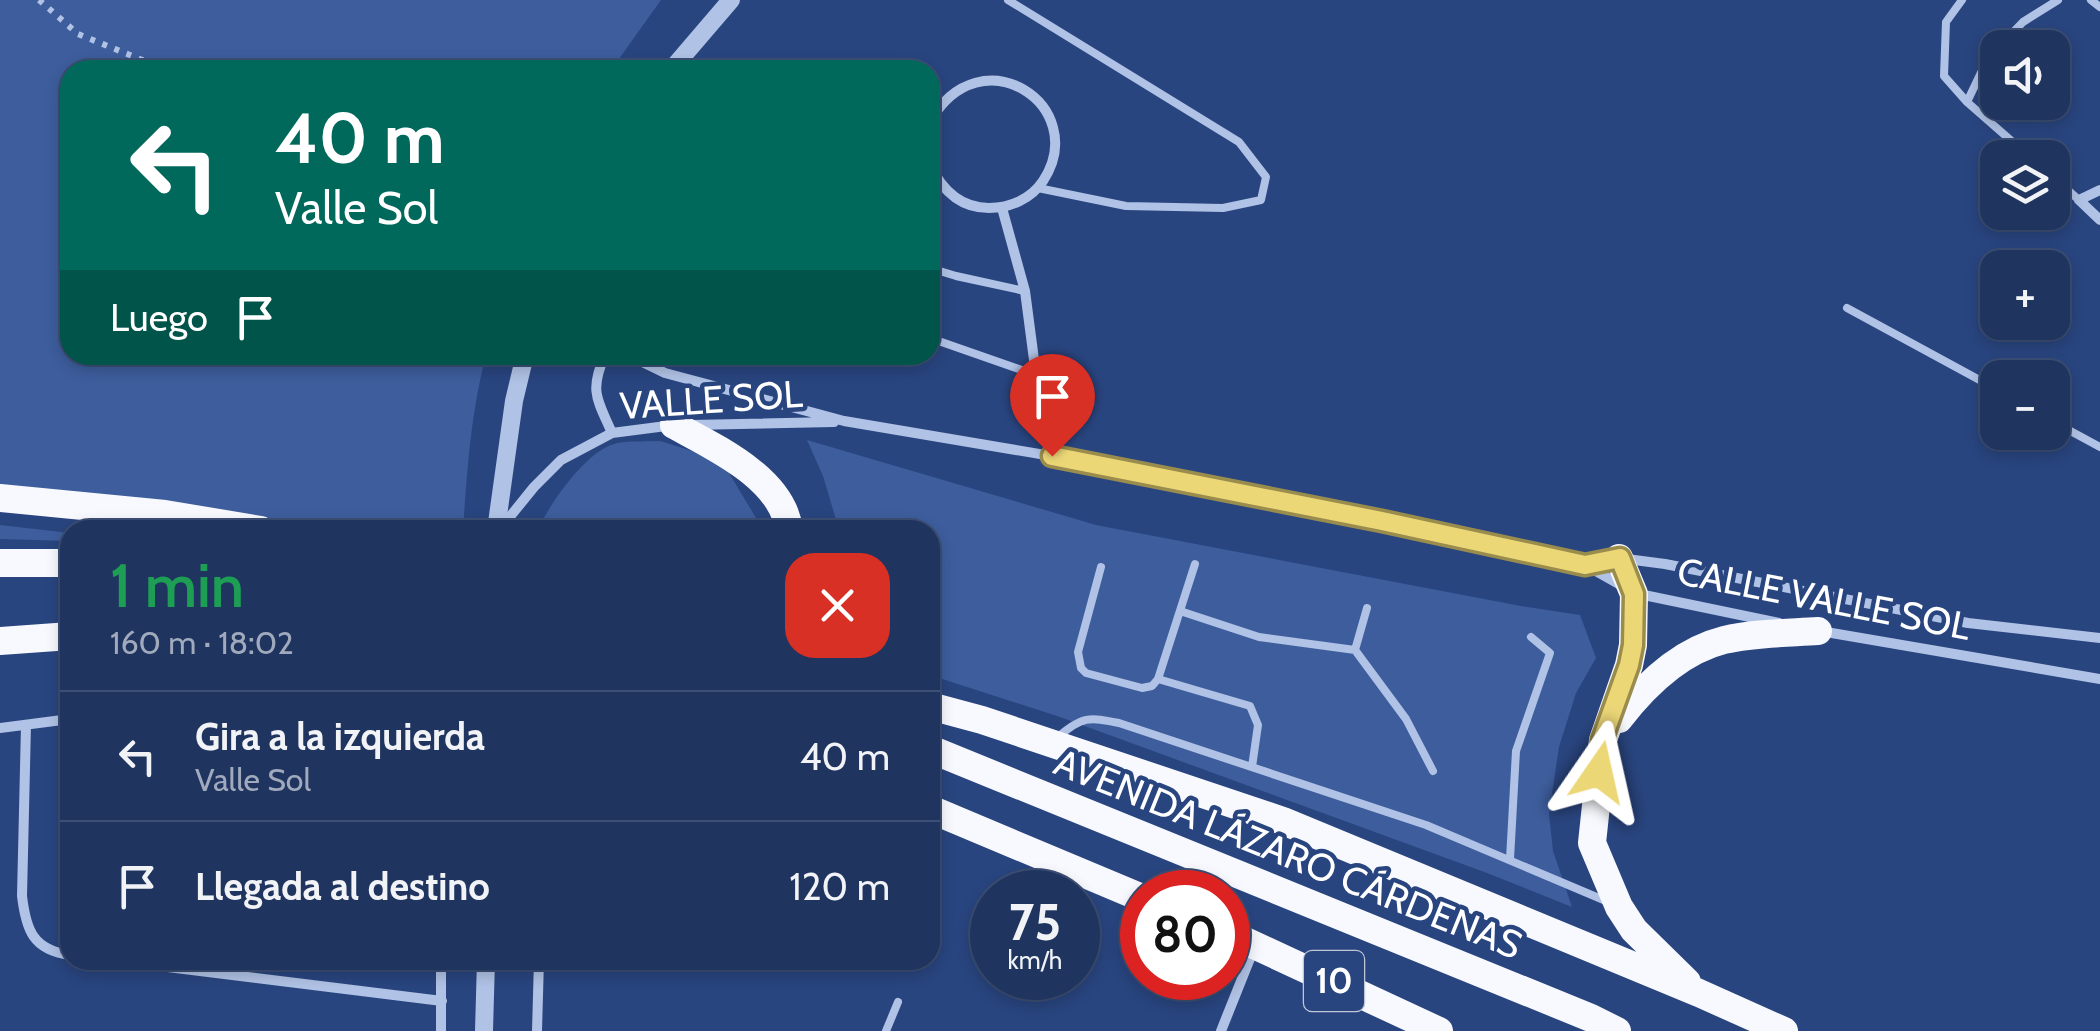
<!DOCTYPE html>
<html lang="es">
<meta charset="utf-8">
<style>
:root{--surface:#1f345f;--page:#273c65;--text:#f1f3f6;--muted:#a1aabd;--line:#3c4f74}
body{margin:0;font-family:Cabin,sans-serif;background:var(--page);color:var(--text);height:100vh;display:flex;flex-direction:column;font-size:38px;white-space:nowrap}
*{box-sizing:border-box;margin:0}
p{font-size:32px;color:var(--muted)}
.icon{flex:none;width:55px;height:55px;fill:none;stroke:currentColor;stroke-width:2;stroke-linecap:round;stroke-linejoin:round}
.map{position:relative;flex:1;overflow:hidden}
.panel{position:absolute;left:60px;top:520px;width:880px;height:450px;display:flex;flex-direction:column;background:var(--surface);border-radius:30px;box-shadow:0 5px 15px #0003,0 0 0 2px var(--line)}
.panel>*{flex:none}
.top-card{position:absolute;left:60px;top:60px;width:880px;height:305px;border-radius:30px;box-shadow:0 5px 15px #0003,0 0 0 2px var(--line);background:#00695c;color:#fff;overflow:hidden}
.fabs{position:absolute;left:1980px;top:30px;display:grid;gap:20px}
.fabs a{display:grid;place-items:center;width:90px;height:90px;border-radius:20px;background:var(--surface);box-shadow:0 5px 15px #0003,0 0 0 2px var(--line);font-size:50px}
.speed{position:absolute;left:970px;top:870px;display:flex;gap:20px;font-size:50px;font-weight:700;text-align:center}
.speed>*{display:grid;place-content:center;width:130px;height:130px;border-radius:50%;background:var(--surface);box-shadow:0 5px 15px #0003,0 0 0 2px var(--line);line-height:1}
.speed small{font-size:25px;font-weight:400}
.speed .limit{border:15px solid #d22;background:#fff;color:#111}
.pin{position:absolute;display:grid;place-items:center;width:85px;height:85px;color:#fff;margin:-102px -42px;border-radius:50% 50% 50% 0;rotate:-45deg;box-shadow:0 0 10px #0007}
.pin .icon{rotate:45deg}
.me{position:absolute;width:110px;margin:-55px;rotate:11deg;stroke-linejoin:round;filter:drop-shadow(0 0 8px #0008)}
.turn{display:flex;align-items:center;gap:35px;height:210px;padding:0 50px;font-size:45px}
.turn .icon{width:130px;height:130px;stroke-width:2.5}
.turn b{display:block;font-size:70px;line-height:85px}
.then{display:flex;align-items:center;height:95px;padding:0 50px;background:#0003;gap:20px;font-size:38px}
.round{display:grid;place-items:center;flex:none;width:105px;height:105px;border-radius:30px;background:var(--page)}
.head{display:flex;align-items:center;justify-content:space-between;height:170px;padding:0 50px}
h1{font-size:60px;font-weight:600;line-height:75px;color:#1e9e55}
ul{padding:0;list-style:none}
li{display:flex;align-items:center;gap:30px;height:130px;padding:0 50px;border-top:2px solid var(--line)}
li div{flex:1}
li b{display:block;font-size:38px}
li em{font-style:normal}
.map>svg:first-child{display:block}
.green{fill:#3d5d9c}
.lines{fill:none;stroke-linecap:round;stroke-linejoin:round}
.path{stroke:#b0c2e5;stroke-width:6;stroke-dasharray:5 8;stroke-linecap:butt}
.service{stroke:#b0c2e5;stroke-width:8}
.minor{stroke:#b0c2e5;stroke-width:10}
.tertiary{stroke:#b0c2e5;stroke-width:18}
.trunk{stroke:#f8f9fe;stroke-width:28}
.route-casing{stroke:#998c4d;stroke-width:25}
.route{stroke:#ecd777;stroke-width:18}
.labels{text-anchor:middle;stroke-width:9;stroke-linejoin:round;paint-order:stroke}
.shield{fill:#29457f;stroke:#bfc7d9;stroke-width:2.5}
.shield-label{font-size:35px;font-weight:bold;fill:#fff}
.street-label{font-size:38px;fill:#fff;stroke:#29457f}
</style>
<div class="map">
<svg width="2100" height="1031" viewBox="0 0 2100 1031">
<rect width="100%" height="100%" fill="#29457f"/>
<path class="green" d="M0,0H661L611,70H70V355H486C471,412 467,471 463,530H236L0,501Z
M807,440L1096,525L1521,606L1580,615L1596,658L1576,693L1559,747L1549,814L1553,851L1572,907L1487,873L1060,717L930,675V530H835L837,523L823,476Z
M660,441L692,451L726,468L756,518L753,530H538C549,504 584,455 611,445C623,440 647,442 660,441Z
M0,525L70,533V541L0,539Z"/>
<g class="lines">
<path class="path" d="M39,0L78,34L167,70"/>
<path class="service" d="M1008,0L1239,142L1266,177L1261,200L1223,208L1126,206L1038,188
M1962,0L1946,22L1944,76L1967,102L2031,158
M2091,0L2100,7
M1998,48L2023,22L2058,0
M1967,102L1988,58L1998,48
M2052,176L2079,200
M930,268L956,276L1025,291
M1847,308L1998,390
M930,338L1036,375
M2052,421L2100,447
M1101,567L1078,652L1081,668L1086,673L1142,688L1152,686L1158,679L1195,564
M1367,608L1355,650L1406,719L1433,771
M1180,611L1259,637L1355,650
M1158,679L1250,706L1258,725L1252,767
M1058,737C1082,716 1089,717 1119,723L1426,825L1606,901
M1510,859L1516,751L1550,653L1531,637
M886,1031L898,1002"/>
<path class="minor" d="M930,122C980,32 1092,106 1043,181C1031,199 1010,208 989,208C960,208 942,190 930,165
M2100,190L2079,200L2100,220
M1002,208L1025,291L1036,375L1052,456
M605,355C589,391 597,399 612,433
M628,355L665,373L844,421L1129,469L1418,528L1585,565L1624,587
M691,425L834,422
M500,529L534,487L561,460L612,433L674,425
M1586,565L1619,558L1665,564L1968,623L2100,638
M1639,594L1779,623
M1820,631L2100,679
M26,725L22,896C26,930 33,950 70,955
M0,728L70,719
M111,960L442,1001
M441,1031V960
M537,1031L539,960
M1221,1031L1255,946"/>
<path class="tertiary" d="M671,70L731,0
M496,530L514,401L525,355
M484,1031L486,960"/>
<path class="trunk" d="M674,425C714,447 783,478 789,530
M0,498L165,514L261,530
M1619,558L1634,594L1633,645L1629,665L1603,740L1592,843L1619,907L1634,930L1687,982
M0,563H70
M0,641L70,636
M930,706L982,720L1283,821L1699,993L1784,1031
M1619,719C1646,684 1680,651 1724,640C1754,633 1788,633 1818,631
M930,749L1591,1018L1617,1031
M930,809L1142,898
M1228,933L1439,1031"/>
</g>
<g class="lines">
<g class="route-casing">
<path id="route" d="M1052,456L1382,521L1585,565L1620,558L1634,594L1633,645L1629,665L1602,740L1599,772"/>
</g>
<use href="#route" class="route"/>
</g>
<g class="labels">
<rect class="shield" x="1304" y="951" width="60" height="60" rx="8"/>
<g class="shield-label">
<text x="1334" y="993">10</text>
</g>
<g class="street-label">
<text transform="translate(711 400) rotate(-4)" y="13">VALLE SOL</text>
<text transform="translate(1824 599) rotate(11)" y="13">CALLE VALLE SOL</text>
<text transform="translate(1288 854) rotate(22)" y="13">AVENIDA LÁZARO CÁRDENAS</text>
</g>
</g>
</svg>
<div class="fabs">
<a><svg class="icon" aria-label="sound" viewBox="0 0 24 24"><path d="M4 9h4l5-4v14l-5-4H4zM17 9q2 3 0 6"/></svg></a>
<a><svg class="icon" aria-label="layers" viewBox="0 0 24 24"><path d="M12 4l9 5-9 5-9-5zM3 14l9 5 9-5"/></svg></a>
<a>+</a>
<a>−</a>
</div>
<div class="speed"><div>75<small>km/h</small></div><div class="limit">80</div></div>
<div class="pin" style="left:1052px;top:456px;background:#d93025"><svg class="icon" aria-label="arrive" viewBox="0 0 24 24"><path d="M6 21V4h12l-3 4 3 4H6"/></svg></div>
<svg class="me" style="left:1599px;top:772px" viewBox="-20 -20 40 40"><path d="M0-17L14 15 0 8-14 15z" fill="#ecd777" stroke="#fff" stroke-width="4"/></svg>
<div class="top-card">
<div class="turn"><svg class="icon" aria-label="left" viewBox="0 0 24 24"><path d="M17 20v-9H6M10 6l-5 5 5 5"/></svg><div><b>40 m</b>Valle Sol</div></div>
<div class="then">Luego<svg class="icon" aria-label="arrive" viewBox="0 0 24 24"><path d="M6 21V4h12l-3 4 3 4H6"/></svg></div>
</div>
<section class="panel">
<div class="head"><div><h1>1 min</h1><p>160 m · 18:02</p></div><a class="round" style="background:#d93025;color:#fff"><svg class="icon" aria-label="close" viewBox="0 0 24 24"><path d="M6 6l12 12M18 6L6 18"/></svg></a></div>
<ul>
<li><svg class="icon" aria-label="left" viewBox="0 0 24 24"><path d="M17 20v-9H6M10 6l-5 5 5 5"/></svg><div><b>Gira a la izquierda</b><p>Valle Sol</p></div><em>40 m</em></li>
<li><svg class="icon" aria-label="arrive" viewBox="0 0 24 24"><path d="M6 21V4h12l-3 4 3 4H6"/></svg><div><b>Llegada al destino</b></div><em>120 m</em></li>
</ul>
</section>
</div>
